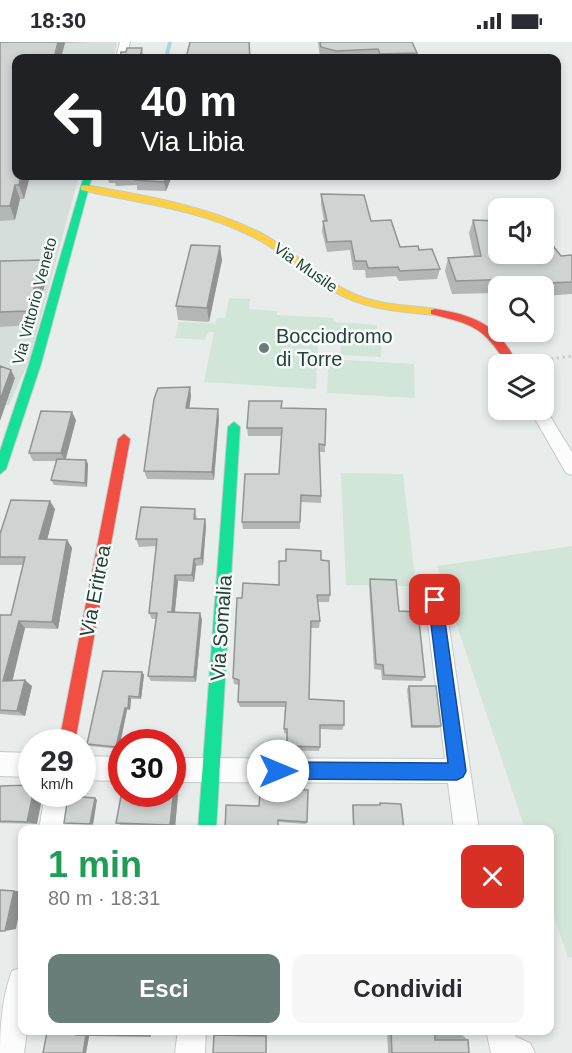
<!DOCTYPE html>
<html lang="it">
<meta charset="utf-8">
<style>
:root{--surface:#fff;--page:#f7f7f7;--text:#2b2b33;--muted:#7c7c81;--accent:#697e78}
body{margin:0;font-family:Helvetica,sans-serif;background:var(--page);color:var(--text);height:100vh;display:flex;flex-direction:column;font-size:22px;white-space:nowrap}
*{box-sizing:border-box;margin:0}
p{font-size:20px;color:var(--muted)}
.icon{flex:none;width:33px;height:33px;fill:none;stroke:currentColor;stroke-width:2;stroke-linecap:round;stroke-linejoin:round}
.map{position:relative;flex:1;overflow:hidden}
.details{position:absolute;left:18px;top:783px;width:536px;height:210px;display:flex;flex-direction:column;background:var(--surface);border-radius:12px;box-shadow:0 3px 9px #0003}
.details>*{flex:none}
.top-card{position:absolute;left:12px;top:12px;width:549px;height:126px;border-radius:12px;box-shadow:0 3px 9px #0003;background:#202124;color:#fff;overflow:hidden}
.buttons{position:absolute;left:488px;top:156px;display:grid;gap:12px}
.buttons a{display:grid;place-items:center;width:66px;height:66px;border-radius:12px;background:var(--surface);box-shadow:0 3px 9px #0003;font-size:30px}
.speed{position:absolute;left:18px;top:687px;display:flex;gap:12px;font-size:30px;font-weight:700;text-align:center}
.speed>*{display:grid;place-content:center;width:78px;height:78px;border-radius:50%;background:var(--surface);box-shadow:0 3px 9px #0003;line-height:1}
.speed small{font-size:15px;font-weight:400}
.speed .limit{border:9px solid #d22;background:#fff;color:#111}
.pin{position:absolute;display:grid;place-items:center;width:51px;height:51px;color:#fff;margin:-26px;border-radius:12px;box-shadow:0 3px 9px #0006}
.me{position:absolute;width:66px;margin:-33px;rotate:90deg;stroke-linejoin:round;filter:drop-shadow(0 0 4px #0008)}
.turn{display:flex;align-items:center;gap:21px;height:126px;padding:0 30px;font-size:27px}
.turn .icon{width:78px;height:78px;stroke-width:2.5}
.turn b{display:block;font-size:42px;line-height:51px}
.round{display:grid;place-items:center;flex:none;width:63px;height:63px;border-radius:12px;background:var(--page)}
.head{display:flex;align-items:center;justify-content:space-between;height:102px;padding:0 30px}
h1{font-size:36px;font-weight:700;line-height:45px;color:#1e9e55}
.button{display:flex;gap:12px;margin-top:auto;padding:12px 30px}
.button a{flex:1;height:69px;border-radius:12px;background:var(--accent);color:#fff;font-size:24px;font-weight:700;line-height:69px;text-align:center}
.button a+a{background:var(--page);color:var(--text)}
.status{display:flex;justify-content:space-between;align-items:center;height:42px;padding:0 30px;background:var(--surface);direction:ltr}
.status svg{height:16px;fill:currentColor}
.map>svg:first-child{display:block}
.built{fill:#d6dedb}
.green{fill:#d1e6d8}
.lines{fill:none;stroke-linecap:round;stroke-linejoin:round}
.stream{fill:#a9d4db;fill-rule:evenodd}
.street-casing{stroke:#c5cac8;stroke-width:2}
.fast-casing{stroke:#c3cbc8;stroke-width:2}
.slow-casing{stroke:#c3cbc8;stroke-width:2}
.jam-casing{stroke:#c3cbc8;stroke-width:2}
.path{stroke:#c3ccca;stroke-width:3;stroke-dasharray:2 4;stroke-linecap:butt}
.street{fill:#fcfcfc;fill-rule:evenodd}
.fast{fill:#16e098;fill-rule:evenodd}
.slow{fill:#ffcf43;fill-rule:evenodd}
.jam{fill:#f24e42;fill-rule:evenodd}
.wall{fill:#b2b6b5}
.shaded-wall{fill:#919493}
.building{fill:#cfd4d2;stroke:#919493;stroke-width:1.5}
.route{fill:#1a73e8;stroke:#114b97;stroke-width:1.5}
.poi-dot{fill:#697e78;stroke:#f7fbf9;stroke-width:2}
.labels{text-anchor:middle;stroke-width:5;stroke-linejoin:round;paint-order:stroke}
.far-street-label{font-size:16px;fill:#24423a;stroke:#f7fbf9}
.poi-label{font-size:20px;fill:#24423a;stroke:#f7fbf9;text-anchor:start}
.street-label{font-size:20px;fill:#24423a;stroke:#f7fbf9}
</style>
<div class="status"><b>18:30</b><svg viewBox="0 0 49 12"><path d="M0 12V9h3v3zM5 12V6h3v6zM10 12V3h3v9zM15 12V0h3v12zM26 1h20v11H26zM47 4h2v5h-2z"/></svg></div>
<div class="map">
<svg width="572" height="1011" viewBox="0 0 572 1011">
<rect width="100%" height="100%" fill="#e8edeb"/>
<path class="built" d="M0,0H117L114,16H16V134H79L29,319L9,363H0Z"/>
<path class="green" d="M229,256L250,257L249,267L277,269V273L333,276L334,280L377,283V293L382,294L381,315L341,313V297H318L316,347L204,340L214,290H208L205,298L175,296L179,280L215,281L217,276H225Z
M329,317L414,322L415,356L327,351Z
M341,431L403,432L416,544L346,543Z
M572,504V915L568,916L549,860V788L525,787L437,524Z"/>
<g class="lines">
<path class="stream" d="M168,0H172L168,16H164Z"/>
<g class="street-casing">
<path id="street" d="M120,0H130L126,16H116Z
M543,363L572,410V433L566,431L530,368H543Z
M435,549L442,551L445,558L479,788H454L448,741L172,740V716L445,717L425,558L428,551Z
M0,710L32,711V735L0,734Z
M82,714L122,715V739L82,738Z
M45,752H69L64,788H39Z
M22,925V988H27L24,1011H0C0,984 2,955 12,929Z
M178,988H206L205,1011H175Z
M486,988H514L516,995L530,1001L535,1011H491Z"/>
</g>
<g class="fast-casing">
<path id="fast" d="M84,134H92L41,322L6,427L0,432V409L29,322Z
M234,380L240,385L216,788H198L228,385Z"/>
</g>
<g class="slow-casing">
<path id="slow" d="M84,143C143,153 203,163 257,189C292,206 318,236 354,252C379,263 408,263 435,267L440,270L435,273C400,269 364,268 333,249C304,232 280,207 249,193C196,167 138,161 81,148V144Z"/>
</g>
<g class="jam-casing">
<path id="jam" d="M435,267C475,273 500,284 517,322H507C482,284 474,283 431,272V268Z
M124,392L130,397L75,700H59L118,397Z"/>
</g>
<path class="path" d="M533,319L572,314"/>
<use href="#street" class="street"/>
<use href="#fast" class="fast"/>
<use href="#slow" class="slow"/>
<use href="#jam" class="jam"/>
</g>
<path class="wall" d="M0,0H92L65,1L16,134H30L24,157H20L15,178L0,179Z
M318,0H412L417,11L416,16H325L320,15Z
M107,134H172L166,149L137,148V143L116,144L115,141H109Z
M321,152L371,179L400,205L419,208L440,227L437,237L399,239L396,234L366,236L365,228H353L350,208L327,210L322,189L323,179H324L321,162Z
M473,178L561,214L572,213V252L543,254V244H498V251L452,252L445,229L448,216L474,214L469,191Z
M43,218L48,232L33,283L0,285V219Z
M222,218L209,280L178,278L176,264Z
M190,345L191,354L189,366L219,376L214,438L147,437L144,429Z
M282,359V366L325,403V410H320L321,454V461L300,460V487H243L242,480L279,432L281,394H248L247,386Z
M76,378L66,417L86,418L88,422L87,445L54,443L51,438L56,419H33L29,411Z
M55,467L47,498H67L72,506L58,587L25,586L12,639L32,644L25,674L0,672V573H11L23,523H0V492Z
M195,467L197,477H205L206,484L203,523L196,524L194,540L178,539L175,571L202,577L196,640L151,639L148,634L156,577H152L149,571L156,504L139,505L136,497Z
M321,518L330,553L329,560H318L320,579L319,586H311L309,657L344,683L342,688L320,687V705L319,709L287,708V692L284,691L285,665H240L238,660L239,643L234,642L233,636L242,556L279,543Z
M370,537L399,569L425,635L422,639L382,638L381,628L374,627L369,543Z
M142,630L144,633L141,657H131L130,668H127L119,707L90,704L87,702Z
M409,644L441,684L439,686H411L407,647Z
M175,738L179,742L175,785L123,784L116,781Z
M0,744L37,782L0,781Z
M304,748L307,780L306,782L278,780L259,764Z
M380,761L404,788H353L352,764L353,763H378Z
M50,988H154L150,994L89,993L86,1011H43L47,990Z
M387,988H435V991H460L468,998L469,1011H388Z
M216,989H267L266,1011H213L214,993Z"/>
<path class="shaded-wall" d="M58,0H64L65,1L61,16H54Z
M142,6L143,16H140Z
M21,134H30L24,157L19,143Z
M167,134H172L166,149L164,140Z
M15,143L20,157L15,178L10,164Z
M220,204L222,218L209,280L207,266Z
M43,218L48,232L33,283L27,269Z
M11,328L15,336L0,379V358Z
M190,345L191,354L188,375L186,366Z
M218,367L219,376L214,438L212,430Z
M72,370L76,378L65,419L61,411Z
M86,418L88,422L87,445L85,441Z
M50,459L55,467L45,506L39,497Z
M205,477L206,484L203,523L201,516Z
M67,498L72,506L58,587L52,580Z
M194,517L196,524L194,540L192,533Z
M175,533L178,539L174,576L172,570Z
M200,571L202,577L196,640L194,635Z
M19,579L25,586L11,645L3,639Z
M142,630L144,633L141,657L139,655Z
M25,638L32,644L25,674L17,669Z
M129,654L131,657L130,668L128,666Z
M125,666L127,668L119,707L116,705Z
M175,738L179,742L175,785L170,783Z
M33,752H43L37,782L27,780Z
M95,756L97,758L93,783L90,782Z
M14,849H22V856L16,887L5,889Z
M90,989L86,1011H83L86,991Z"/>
<path class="building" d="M0,0H58L54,16H16V134H21L19,143H15L10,164H0Z
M190,0H249L250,16H186Z
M320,0H412L417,11L380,12L378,7L336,9L321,5Z
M127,6H142L140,16H120L121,10H126Z
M137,134H167L164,140L135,138Z
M321,152L364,153L371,179L391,178L400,205L418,204L419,208L432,207L440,227L400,229L398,225L368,226L366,219H355L351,199L327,200L323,179H327Z
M473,178L498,179V212H543V191L561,214L572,213V240L548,241L547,236L456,239L448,216L481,214Z
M191,203L220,204L207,266L176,264Z
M43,218L27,269L0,270V219Z
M0,324L11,328L0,358Z
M190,345L186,366L218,367L212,430L144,429L154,357L158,346Z
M249,359H282L281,366L326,367L325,403L319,402L321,454L301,453L300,480H242L245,432H279L282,386H247Z
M41,369L72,370L61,411H29Z
M57,417L86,418L85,441L51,438Z
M11,458L50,459L39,497L67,498L52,580L19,579L3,639L25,638L17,669L0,668V573H11L25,515H0V492Z
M141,465L195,467L194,477H205L201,516L194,517L192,533H175L172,570H167L200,571L194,635L148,634L157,571H149L157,497H136Z
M286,507L321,509V518L329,519L330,553H317L320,579H311L309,657L344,659V683H320V705L287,704V687H284L286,660H238L239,638L233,636L237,556H242L243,541L279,543V519H286Z
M370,537L396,538L399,569L418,570L425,635L384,633L383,623L376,622Z
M103,629L142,630L139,655L129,654L128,666H125L116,705L87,702Z
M409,644H436L441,684H412Z
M172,738H175L170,783L116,781L122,749V752H172Z
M261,739H304V748H308L307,780L278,778V788H225L226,763L259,764Z
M32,743V752H33L27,780L0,779V744Z
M68,754L95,756L90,782L64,781Z
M380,761L401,762L404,788H354L353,763H380Z
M0,848L14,849L5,889H0Z
M77,988H150V994L76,993Z
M391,988H435V998H468L469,1011H392Z
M47,990L77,991L76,993H86L83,1011H43Z
M214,993L266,994V1011H213Z"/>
<path class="route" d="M435,552L440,554L442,558L466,729L463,735L457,738L278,737L272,734L270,729L272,723L278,720L448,721L428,558L430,554Z"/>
<circle class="poi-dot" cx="264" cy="306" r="6"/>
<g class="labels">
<g class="far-street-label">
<text transform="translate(306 225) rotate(35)" y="6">Via Musile</text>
<text transform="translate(34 259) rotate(-75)" y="6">Via Vittorio Veneto</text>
</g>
<g class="poi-label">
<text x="276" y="301">Bocciodromo<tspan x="276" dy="23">di Torre</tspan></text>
</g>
<g class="street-label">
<text transform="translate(95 549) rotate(-79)" y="7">Via Eritrea</text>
<text transform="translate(221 586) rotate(-86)" y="7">Via Somalia</text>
</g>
</g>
</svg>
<div class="buttons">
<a><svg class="icon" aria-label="sound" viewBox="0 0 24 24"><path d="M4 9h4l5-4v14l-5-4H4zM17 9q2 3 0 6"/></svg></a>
<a><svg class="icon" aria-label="search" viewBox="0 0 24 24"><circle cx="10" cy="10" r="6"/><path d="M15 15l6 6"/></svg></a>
<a><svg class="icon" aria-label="layers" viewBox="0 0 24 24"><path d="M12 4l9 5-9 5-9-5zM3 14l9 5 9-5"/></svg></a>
</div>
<div class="speed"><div>29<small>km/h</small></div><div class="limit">30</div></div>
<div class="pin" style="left:435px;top:558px;background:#d93025"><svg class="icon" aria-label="arrive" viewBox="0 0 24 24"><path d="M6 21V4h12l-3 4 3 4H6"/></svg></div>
<svg class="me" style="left:278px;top:729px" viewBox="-20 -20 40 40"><circle r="19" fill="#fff"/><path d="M0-13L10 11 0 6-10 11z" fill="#1a73e8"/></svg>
<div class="top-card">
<div class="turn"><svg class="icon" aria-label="left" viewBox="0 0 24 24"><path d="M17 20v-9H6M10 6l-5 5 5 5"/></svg><div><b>40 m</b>Via Libia</div></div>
</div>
<section class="details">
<div class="head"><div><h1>1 min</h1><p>80 m · 18:31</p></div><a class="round" style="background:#d93025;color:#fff"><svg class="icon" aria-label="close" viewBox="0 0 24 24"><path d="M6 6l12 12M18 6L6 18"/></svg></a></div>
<div class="button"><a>Esci</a><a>Condividi</a></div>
</section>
</div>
